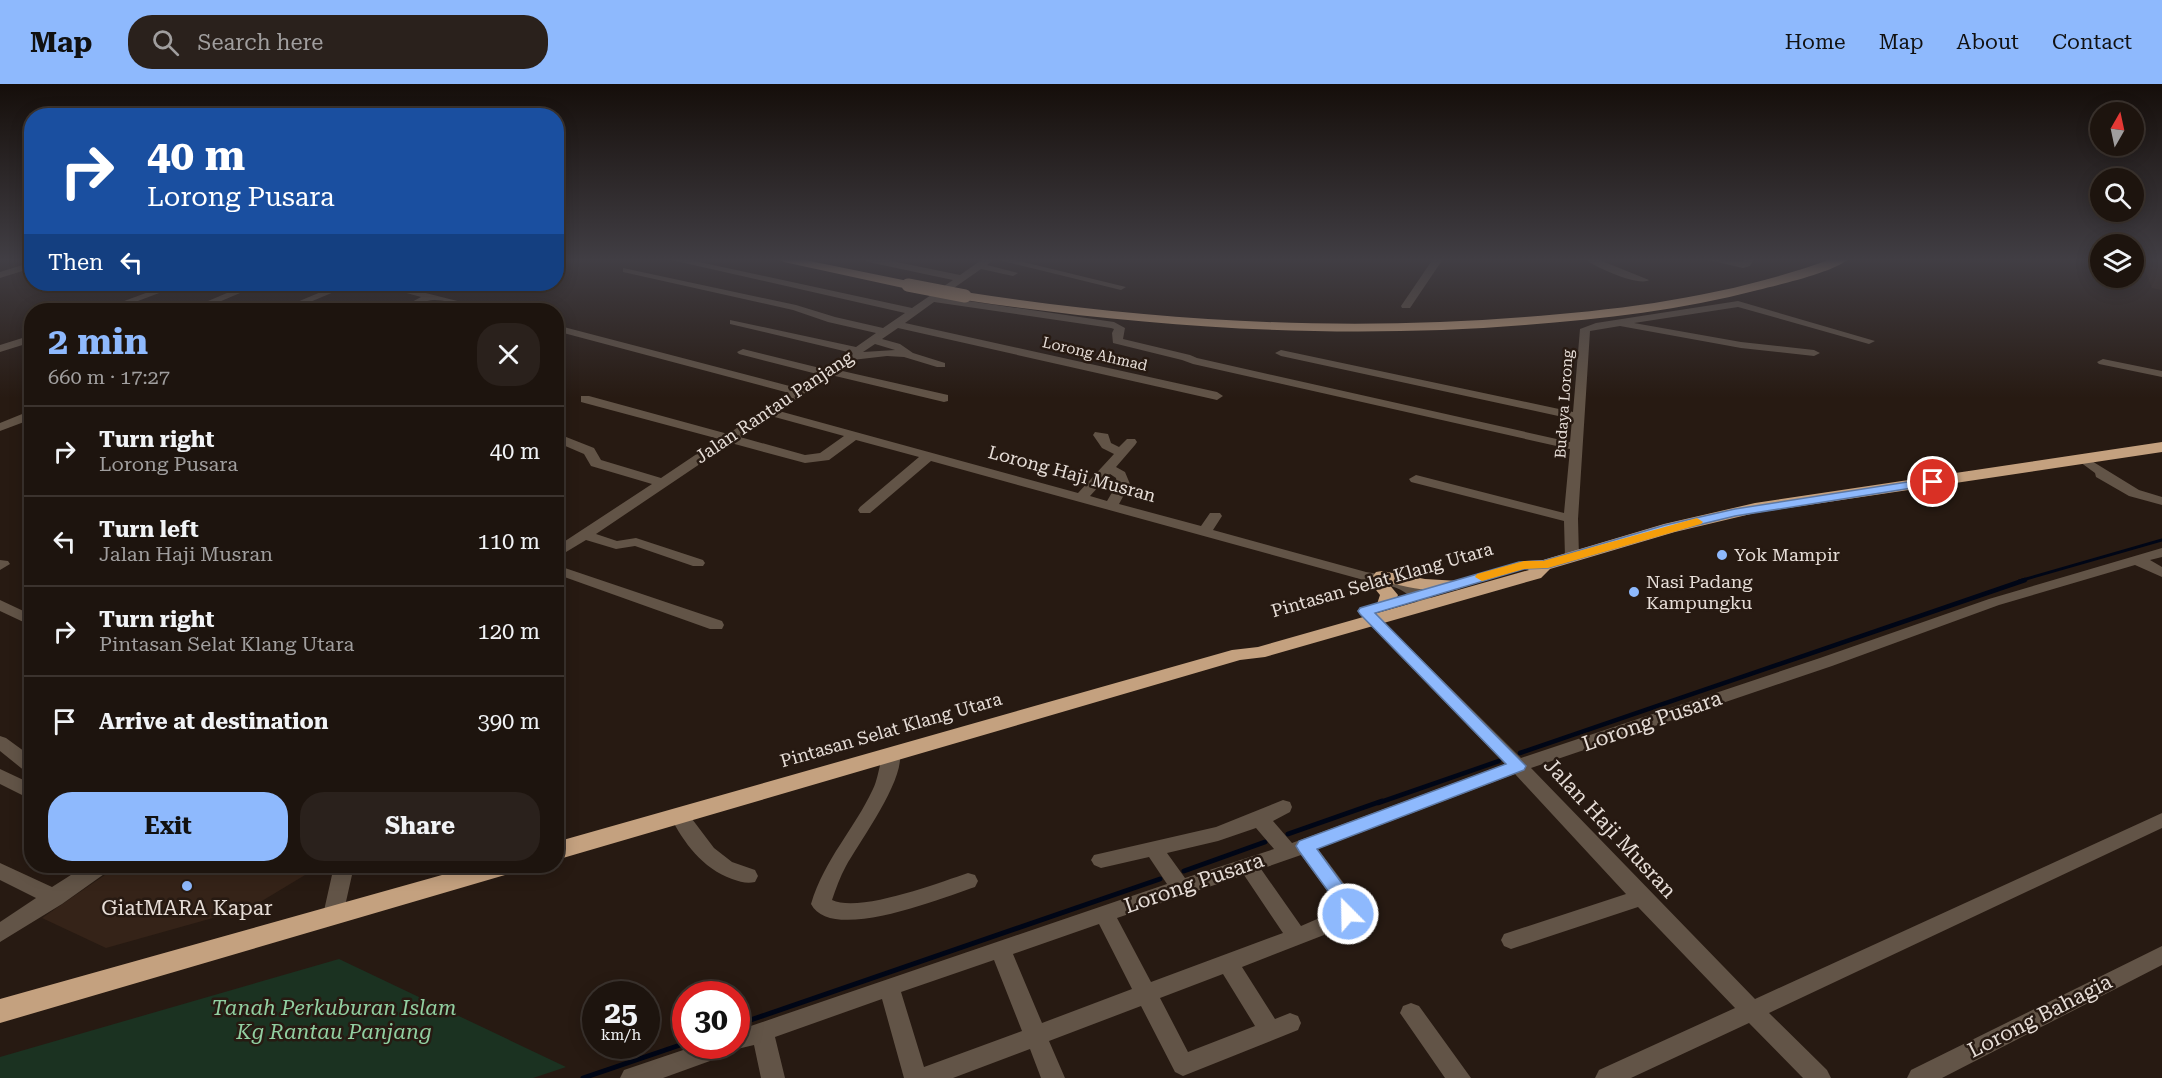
<!DOCTYPE html>
<meta charset="utf-8">
<style>
:root{--surface:#1d140e;--page:#2a211c;--text:#f1f3f6;--muted:#a09e9e;--line:#3b332e;--accent:#8eb9fd}
body{margin:0;font-family:"Roboto Serif",serif;background:var(--page);color:var(--text);height:100vh;display:flex;flex-direction:column;font-size:22px;white-space:nowrap}
*{box-sizing:border-box;margin:0}
p{font-size:20px;color:var(--muted)}
.icon{flex:none;width:33px;height:33px;fill:none;stroke:currentColor;stroke-width:2;stroke-linecap:round;stroke-linejoin:round}
.map{position:relative;flex:1;overflow:hidden}
.side{position:absolute;left:24px;top:219px;width:540px;height:570px;display:flex;flex-direction:column;background:var(--surface);border-radius:24px;box-shadow:0 3px 15px #0003,0 0 0 2px var(--line)}
.side>*{flex:none}
.hud{position:absolute;left:24px;top:24px;width:540px;height:183px;border-radius:24px;box-shadow:0 3px 15px #0003,0 0 0 2px var(--line);background:#1a4fa0;color:#fff;overflow:hidden}
.needle{width:39px;rotate:9deg}
.tools{position:absolute;left:2090px;top:18px;display:grid;gap:12px}
.tools a{display:grid;place-items:center;width:54px;height:54px;border-radius:50%;background:var(--surface);box-shadow:0 3px 15px #0003,0 0 0 2px var(--line);font-size:30px}
.speed{position:absolute;left:582px;top:897px;display:flex;gap:12px;font-size:30px;font-weight:700;text-align:center}
.speed>*{display:grid;place-content:center;width:78px;height:78px;border-radius:50%;background:var(--surface);box-shadow:0 3px 15px #0003,0 0 0 2px var(--line);line-height:1}
.speed small{font-size:15px;font-weight:400}
.speed .limit{border:9px solid #d22;background:#fff;color:#111}
.pin{position:absolute;display:grid;place-items:center;width:51px;height:51px;color:#fff;margin:-26px;border:3px solid #fff;border-radius:50%;box-shadow:0 2px 6px #0007}
.me{position:absolute;width:66px;margin:-33px;rotate:337deg;stroke-linejoin:round;filter:drop-shadow(0 0 4px #0008)}
.turn{display:flex;align-items:center;gap:21px;height:126px;padding:0 24px;font-size:27px}
.turn .icon{width:78px;height:78px;stroke-width:2.5}
.turn b{display:block;font-size:42px;line-height:51px}
.then{display:flex;align-items:center;height:57px;padding:0 24px;background:#0003;gap:12px;font-size:22px}
.round{display:grid;place-items:center;flex:none;width:63px;height:63px;border-radius:24px;background:var(--page)}
.overview{display:flex;align-items:center;justify-content:space-between;height:102px;padding:0 24px}
h1{font-size:36px;font-weight:700;line-height:45px;color:var(--accent)}
.action{display:flex;gap:12px;margin-top:auto;padding:12px 24px}
.action a{flex:1;height:69px;border-radius:24px;background:var(--accent);color:#111;font-size:24px;font-weight:700;line-height:69px;text-align:center}
.action a+a{background:var(--page);color:var(--text)}
ul{padding:0;list-style:none}
li{display:flex;align-items:center;gap:18px;height:90px;padding:0 24px;border-top:2px solid var(--line)}
li div{flex:1}
li b{display:block;font-size:22px}
li em{font-style:normal}
header{display:flex;align-items:center;gap:36px;box-sizing:border-box;height:84px;padding:0 30px;background:var(--accent);color:#111}
header strong{font-size:28px}
nav{display:flex;gap:33px;margin-inline-start:auto;font-size:21px}
.search{width:420px;height:54px;background:var(--page);display:flex;align-items:center;gap:15px;box-sizing:border-box;padding:0 21px;border-radius:24px;color:var(--muted);font-size:22px}
.map>svg:first-child{display:block}
.built{fill:#352318}
.green{fill:#1b3221}
.lines{fill:none;stroke-linecap:round;stroke-linejoin:round}
.stream-far2{stroke:#000616;stroke-width:3}
.stream-far1{stroke:#000616;stroke-width:4.5}
.stream{stroke:#000616;stroke-width:5}
.minor{fill:#625447;fill-rule:evenodd}
.highway{fill:#c4a17f;fill-rule:evenodd}
.highway-bridge{stroke:#c4a17f;stroke-width:13}
.route{fill:#8eb9fd;stroke:#5c78a4;stroke-width:1.5}
.slow{fill:#f59e0b}
.poi-dot{fill:#8eb9fd;stroke:#271a12;stroke-width:2}
.labels{text-anchor:middle;stroke-width:5;stroke-linejoin:round;paint-order:stroke}
.far-street-label{font-size:15px;fill:#e6ddd7;stroke:#271a12}
.street-label{font-size:18px;fill:#e6ddd7;stroke:#271a12}
.poi-label{font-size:18px;fill:#e6ddd7;stroke:#271a12;text-anchor:start}
.near-street-label{font-size:21px;fill:#e6ddd7;stroke:#271a12}
.near-poi-label{font-size:21px;fill:#e6ddd7;stroke:#271a12}
.near-park-label{font-size:21px;font-style:italic;fill:#91cfa1;stroke:#271a12}
</style>
<header>
<strong>Map</strong>
<div class="search"><svg class="icon" aria-label="search" viewBox="0 0 24 24"><circle cx="10" cy="10" r="6"/><path d="M15 15l6 6"/></svg>Search here</div>
<nav><a>Home</a><a>Map</a><a>About</a><a>Contact</a></nav>
</header>
<div class="map">
<svg width="2162" height="994" viewBox="0 0 2162 994">
<rect width="100%" height="100%" fill="#271a12"/>
<path class="built" d="M2141,175H2162V206L2152,204Z
M118,782H320L252,823L106,864L42,834Z"/>
<path class="green" d="M339,875L566,983L533,994H0V973Z"/>
<g class="lines">
<path class="stream-far2" d="M2019,497L2162,456"/>
<path class="stream-far1" d="M1520,669L2025,496
M1378,719L1499,677"/>
<path class="stream" d="M1288,750L1382,717
M1184,787L1265,758
M736,941L1160,795
M583,994L686,959"/>
<path class="minor" d="M667,175H685L912,224L953,196L868,178L863,175H882L960,191L983,175H994L987,181L1018,189L1013,192L981,185L941,213L1114,238L1125,244L1123,255L1190,271L1197,274L1570,358L1572,335L1281,272L1275,269L1281,266L1573,328L1580,245L1596,239L1738,217L1875,257L1869,260L1738,223L1634,239L1741,258L1814,266L1820,269L1814,272L1741,264L1620,242L1590,247L1578,435L1579,473L1572,477L1565,473L1564,437L1411,398L1409,395L1416,391L1564,429L1570,365L1193,280L1182,276L1113,259L1112,249L1114,245L1111,244L934,218L905,239L1217,308L1223,312L1217,316L898,244L882,255L900,260L913,269L945,279V283H937L904,273L887,272L852,276L838,286L948,311V317L944,318L831,291L779,327L1078,409L1114,370L1102,364L1093,351L1095,348L1108,350L1111,359L1119,363L1127,355H1135L1137,358L1135,361L1116,383L1125,388L1130,400L1119,420L1201,442L1210,429H1220L1222,432L1213,446L1366,488L1397,493L1420,504L1437,519L1434,522C1422,526 1412,512 1401,506C1388,499 1374,499 1360,495L931,377L870,429H860L858,426L860,423L919,373L856,356L829,376L805,379L731,359L596,450L617,457L636,454L703,476L705,479L703,482H693L635,462L616,465L586,456L556,474V463L652,400L591,382L584,370L556,358V349L594,364L601,376L661,394L719,355L581,318V312H589L728,350L789,309L556,247V241L797,304L817,290L739,270L737,268L743,265L824,285L848,268L730,240V236L856,263L876,249L828,238L793,226L623,188V184L796,221L835,233L883,244L905,229ZM875,260L895,266L863,268ZM771,332L844,352L820,369L805,371L740,353ZM1110,390L1116,394L1117,400L1107,417L1090,412Z
M994,175H1011L1126,203L1121,206Z
M1433,175H1443L1410,224H1402L1401,222Z
M1585,175H1597L1649,196C1640,203 1594,183 1585,175Z
M1704,175L1743,178L1744,175H1754L1750,182L1743,184Z
M32,178V184L0,194V188Z
M170,200H183L114,226H100Z
M248,200H261L200,226H187Z
M340,200H353L291,226H278Z
M374,200H390L493,226C471,228 452,215 433,216C423,216 414,226 397,226L421,213Z
M32,251V258L0,268V261Z
M2103,275L2162,287V293L2099,280L2097,278Z
M32,326V335L0,347V339Z
M2082,371L2139,406L2162,413V421L2129,412L2096,393L2095,389L2076,375Z
M2162,464V473L2150,476L2162,483V493L2135,481L1999,521L1832,582L1531,684L1755,915L2162,729V744L1769,929L1827,986L1831,994H1803L1749,939L1631,994H1595L1599,986L1735,924L1638,823L1511,865L1504,862L1501,856L1504,850L1626,810L1515,690L1318,765L1355,814C1363,830 1355,836 1342,844L1242,883L1275,935L1290,929L1298,932L1301,939L1298,946L1183,992L1175,988L1141,922L1049,957L1065,994H1041L1030,965L953,994H904L882,915L775,953L785,994H761L754,961L733,966L732,969L663,994H620L624,986L695,962H736V947L1167,800L1149,773L1101,784L1094,781L1091,776L1094,771L1216,743L1283,716L1290,718L1292,723L1290,728L1273,737L1292,759L1505,680L1360,530L1357,527L1360,524H1370L1521,674L1820,574L1989,515ZM1256,744L1274,765L1185,794L1167,769L1218,757ZM1301,771L1338,822V826L1301,842L1261,785ZM1244,791L1283,849L1151,898L1117,834ZM1099,840L1132,905L1042,939L1013,870ZM994,876L1022,947L924,983L901,908ZM1223,890L1255,942L1188,968L1160,914Z
M0,476L8,477L10,480L0,486Z
M556,481L722,537L724,541L722,545H710L556,490Z
M0,516L32,531V542L0,527Z
M0,652L6,654L32,673V689L26,688L0,667Z
M892,664L898,665C911,688 858,760 846,782C840,793 836,804 832,816C860,829 938,799 968,789L975,791L978,797L975,803C944,813 831,860 811,820C825,774 854,746 873,705C879,693 879,677 886,665Z
M0,685L32,700V716L0,700Z
M679,725L686,727L714,764L732,778L755,786L758,792L755,798C747,800 741,798 732,795C702,784 684,759 670,732L672,727Z
M0,779L52,803L85,782H110L107,788L62,820L0,858V838L36,814L0,796Z
M334,782H354L343,831L340,837L333,839L326,837L323,831Z
M2162,862V881L1942,994H1907L1911,986Z
M1411,919L1419,922L1471,994H1445L1400,929L1403,922Z"/>
<path class="highway" d="M778,175H800L908,197L914,201L908,205L784,178Z
M1831,175H1848C1835,188 1778,201 1758,206C1682,226 1604,235 1525,241C1337,256 1151,244 965,216L959,212L965,208C1151,237 1337,248 1525,233C1630,225 1733,211 1831,175Z
M2162,358V368L1755,429L1675,448L1550,485L1541,494L1265,573L1240,576L556,776V758L1232,566L1258,563L1529,486L1522,481L1525,477L1543,476L1664,440L1755,419Z
M1382,487L1425,495L1459,497L1462,501L1459,505C1437,511 1411,503 1388,499L1398,511L1393,524H1379L1377,520L1380,511L1371,500L1376,496L1373,492L1376,488Z
M474,782H517L513,789L505,791L0,939V915Z"/>
<path class="highway-bridge" d="M908,201L965,212"/>
</g>
<linearGradient id="sky" x2="0" y2="1"><stop stop-color="#150e0a"/><stop offset="0.56" stop-color="#413e44"/><stop offset="1" stop-color="#413e44" stop-opacity="0"/></linearGradient>
<rect width="2162" height="314" fill="url(#sky)"/>
<path class="route" d="M1933,394L1939,398L1937,400L1735,432L1673,447L1548,484L1524,485L1375,529L1526,682L1524,686L1317,765L1357,820L1355,835L1348,838L1341,835L1339,822L1299,767L1296,762L1299,757L1506,680L1360,530L1358,527L1360,524L1519,478L1543,477L1665,441L1735,425Z"/>
<path class="slow" d="M1697,434L1703,438L1701,440L1548,484L1524,485L1482,497L1475,493L1477,490L1524,477H1543Z"/>
<g class="poi-dot">
<circle cx="1722" cy="471" r="6"/>
<circle cx="1634" cy="508" r="6"/>
<circle cx="187" cy="802" r="6"/>
</g>
<g class="labels">
<g class="far-street-label">
<text transform="translate(1095 270) rotate(13)" y="5">Lorong Ahmad</text>
<text transform="translate(1564 320) rotate(-86)" y="5">Budaya Lorong</text>
</g>
<g class="street-label">
<text transform="translate(774 323) rotate(-34)" y="6">Jalan Rantau Panjang</text>
<text transform="translate(1072 390) rotate(15)" y="6">Lorong Haji Musran</text>
<text transform="translate(1382 496) rotate(-16)" y="6">Pintasan Selat Klang Utara</text>
<text transform="translate(891 646) rotate(-16)" y="6">Pintasan Selat Klang Utara</text>
</g>
<g class="poi-label">
<text x="1734" y="477">Yok Mampir</text>
<text x="1646" y="504">Nasi Padang<tspan x="1646" dy="21">Kampungku</tspan></text>
</g>
<g class="near-street-label">
<text transform="translate(1652 637) rotate(-19)" y="7">Lorong Pusara</text>
<text transform="translate(1610 744) rotate(47)" y="7">Jalan Haji Musran</text>
<text transform="translate(1194 799) rotate(-19)" y="7">Lorong Pusara</text>
<text transform="translate(2040 932) rotate(-27)" y="7">Lorong Bahagia</text>
</g>
<g class="near-poi-label">
<text x="187" y="831">GiatMARA Kapar</text>
</g>
<g class="near-park-label">
<text x="334" y="931">Tanah Perkuburan Islam<tspan x="334" dy="24">Kg Rantau Panjang</tspan></text>
</g>
</g>
</svg>
<div class="tools">
<a><svg class="needle" viewBox="-14 -14 28 28"><path d="M0-13l5 13h-10z" fill="#e53935"/><path d="M0 13l5-13h-10z" fill="#a09e9e"/></svg></a>
<a><svg class="icon" aria-label="search" viewBox="0 0 24 24"><circle cx="10" cy="10" r="6"/><path d="M15 15l6 6"/></svg></a>
<a><svg class="icon" aria-label="layers" viewBox="0 0 24 24"><path d="M12 4l9 5-9 5-9-5zM3 14l9 5 9-5"/></svg></a>
</div>
<div class="speed"><div>25<small>km/h</small></div><div class="limit">30</div></div>
<div class="pin" style="left:1933px;top:398px;background:#d93025"><svg class="icon" aria-label="arrive" viewBox="0 0 24 24"><path d="M6 21V4h12l-3 4 3 4H6"/></svg></div>
<svg class="me" style="left:1348px;top:830px" viewBox="-20 -20 40 40"><circle r="17" fill="#8eb9fd" stroke="#fff" stroke-width="3"/><path d="M0-11L8 9 0 5-8 9z" fill="#fff"/></svg>
<div class="hud">
<div class="turn"><svg class="icon" aria-label="right" viewBox="0 0 24 24"><path d="M7 20v-9h11M14 6l5 5-5 5"/></svg><div><b>40 m</b>Lorong Pusara</div></div>
<div class="then">Then<svg class="icon" aria-label="left" viewBox="0 0 24 24"><path d="M17 20v-9H6M10 6l-5 5 5 5"/></svg></div>
</div>
<section class="side">
<div class="overview"><div><h1>2 min</h1><p>660 m · 17:27</p></div><a class="round"><svg class="icon" aria-label="close" viewBox="0 0 24 24"><path d="M6 6l12 12M18 6L6 18"/></svg></a></div>
<ul>
<li><svg class="icon" aria-label="right" viewBox="0 0 24 24"><path d="M7 20v-9h11M14 6l5 5-5 5"/></svg><div><b>Turn right</b><p>Lorong Pusara</p></div><em>40 m</em></li>
<li><svg class="icon" aria-label="left" viewBox="0 0 24 24"><path d="M17 20v-9H6M10 6l-5 5 5 5"/></svg><div><b>Turn left</b><p>Jalan Haji Musran</p></div><em>110 m</em></li>
<li><svg class="icon" aria-label="right" viewBox="0 0 24 24"><path d="M7 20v-9h11M14 6l5 5-5 5"/></svg><div><b>Turn right</b><p>Pintasan Selat Klang Utara</p></div><em>120 m</em></li>
<li><svg class="icon" aria-label="arrive" viewBox="0 0 24 24"><path d="M6 21V4h12l-3 4 3 4H6"/></svg><div><b>Arrive at destination</b></div><em>390 m</em></li>
</ul>
<div class="action"><a>Exit</a><a>Share</a></div>
</section>
</div>
